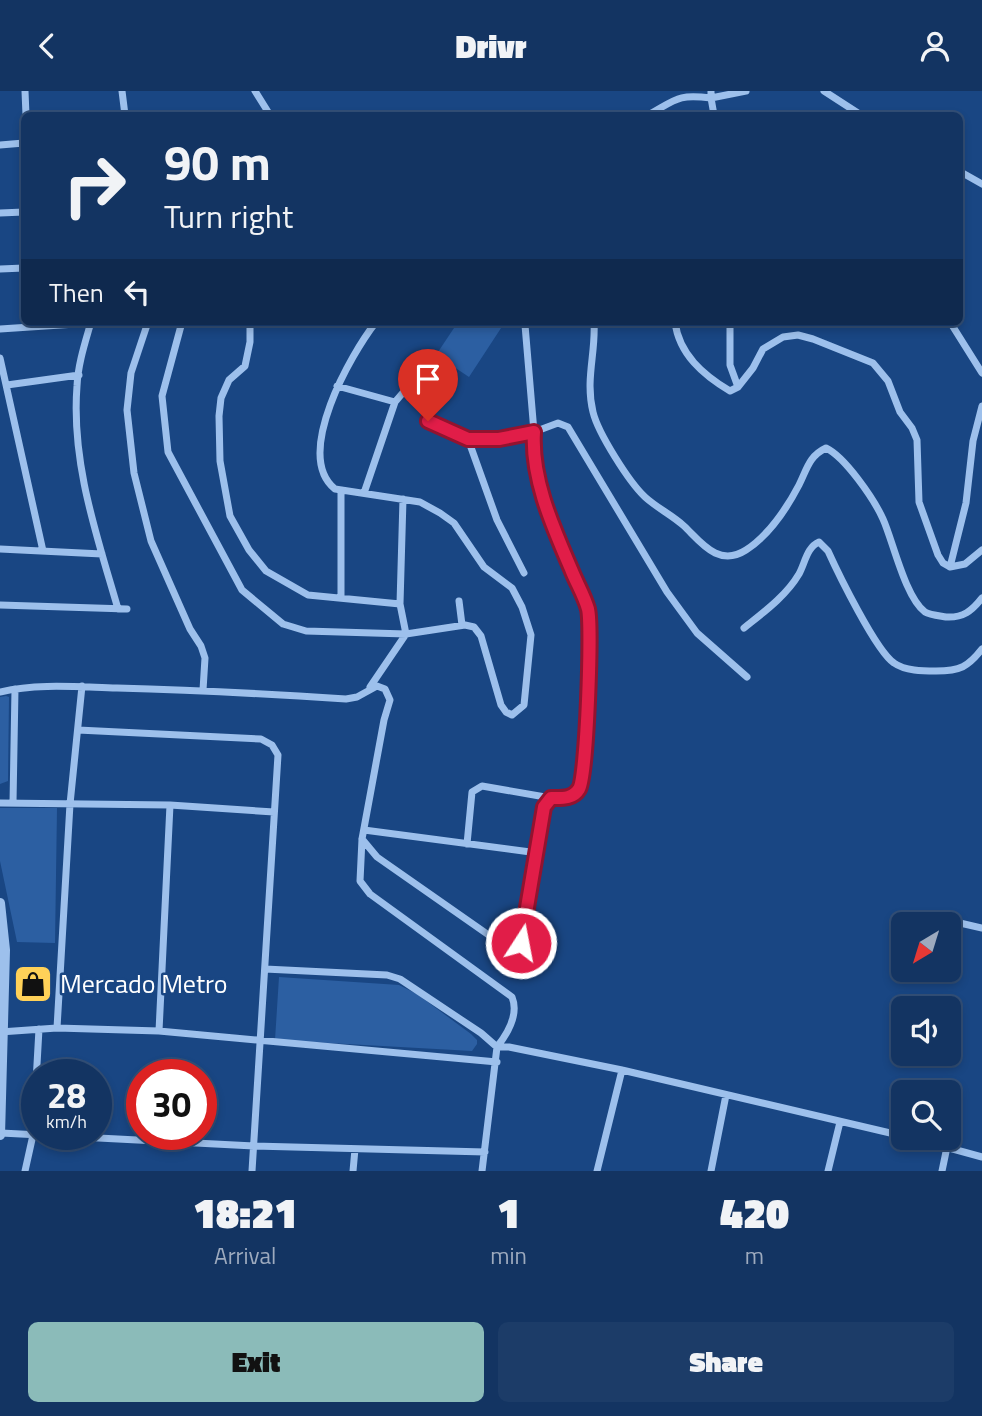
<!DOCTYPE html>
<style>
:root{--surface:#133462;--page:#1c3c68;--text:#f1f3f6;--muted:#9daabe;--line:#324f77;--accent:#8bbbb9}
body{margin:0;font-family:"Titillium Web",sans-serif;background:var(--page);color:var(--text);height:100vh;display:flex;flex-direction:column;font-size:26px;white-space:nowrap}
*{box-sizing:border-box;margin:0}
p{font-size:23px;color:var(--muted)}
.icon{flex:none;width:38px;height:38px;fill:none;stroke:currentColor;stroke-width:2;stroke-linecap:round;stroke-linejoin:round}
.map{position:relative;height:1080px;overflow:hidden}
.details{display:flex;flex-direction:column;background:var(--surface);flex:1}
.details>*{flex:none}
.guide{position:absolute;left:21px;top:21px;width:942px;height:214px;border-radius:10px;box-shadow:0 4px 10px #0003,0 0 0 2px var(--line);background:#133462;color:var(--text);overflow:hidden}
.needle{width:46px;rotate:218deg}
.buttons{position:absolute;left:891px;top:821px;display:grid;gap:14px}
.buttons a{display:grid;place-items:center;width:70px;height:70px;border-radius:10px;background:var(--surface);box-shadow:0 4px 10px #0003,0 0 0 2px var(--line);font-size:35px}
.speed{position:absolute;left:21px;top:968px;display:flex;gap:14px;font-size:35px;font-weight:700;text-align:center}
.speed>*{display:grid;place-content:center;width:91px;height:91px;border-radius:50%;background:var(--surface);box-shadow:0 4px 10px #0003,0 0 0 2px var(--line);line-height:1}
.speed small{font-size:18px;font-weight:400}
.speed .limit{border:10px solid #d22;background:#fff;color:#111}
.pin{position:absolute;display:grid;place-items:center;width:60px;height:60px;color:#fff;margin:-72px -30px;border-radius:50% 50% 50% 0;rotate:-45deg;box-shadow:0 0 7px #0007}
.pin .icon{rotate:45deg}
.me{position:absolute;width:77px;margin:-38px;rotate:11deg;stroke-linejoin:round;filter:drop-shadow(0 0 5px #0008)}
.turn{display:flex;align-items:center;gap:24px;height:147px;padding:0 28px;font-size:32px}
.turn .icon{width:91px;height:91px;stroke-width:2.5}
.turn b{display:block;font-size:49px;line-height:60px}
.then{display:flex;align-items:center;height:66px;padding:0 28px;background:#0003;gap:14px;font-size:26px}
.eta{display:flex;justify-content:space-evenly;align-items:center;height:119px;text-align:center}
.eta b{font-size:42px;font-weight:800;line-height:49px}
.cta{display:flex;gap:14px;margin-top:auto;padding:14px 28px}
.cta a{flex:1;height:80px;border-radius:10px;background:var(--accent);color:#111;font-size:28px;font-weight:800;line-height:80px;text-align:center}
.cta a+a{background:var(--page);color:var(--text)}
header{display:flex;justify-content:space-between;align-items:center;height:91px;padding:0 28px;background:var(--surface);font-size:32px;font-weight:800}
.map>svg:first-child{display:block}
.green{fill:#2c5fa2}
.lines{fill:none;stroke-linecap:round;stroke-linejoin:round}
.minor{stroke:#9dc0ec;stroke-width:7}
.tertiary{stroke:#9dc0ec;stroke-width:10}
.route-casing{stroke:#92132f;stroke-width:18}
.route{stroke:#e11d48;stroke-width:12}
.labels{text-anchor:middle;stroke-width:5;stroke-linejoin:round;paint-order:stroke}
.poi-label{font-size:26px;fill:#fff;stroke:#194683;text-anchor:start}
</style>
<header><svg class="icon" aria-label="back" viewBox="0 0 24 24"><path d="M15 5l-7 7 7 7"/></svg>Drivr<svg class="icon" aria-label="person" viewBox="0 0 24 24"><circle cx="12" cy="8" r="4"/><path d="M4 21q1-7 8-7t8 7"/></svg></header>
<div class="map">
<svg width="982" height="1080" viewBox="0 0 982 1080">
<rect width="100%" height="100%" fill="#194683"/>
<path class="green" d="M458,231H505L469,286L436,264Z
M6,605L9,606L8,690L0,693V606Z
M0,717H57L55,852L17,851L0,770Z
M279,886L399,894L417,903L471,943L477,949V953L472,960L275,949Z"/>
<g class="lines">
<path class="minor" d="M25,0L26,24
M122,0L125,24
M255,0L270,24
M824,0L861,24
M648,24C677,8 677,3 711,7V0
M714,24L711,7L746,0
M0,54L24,52
M959,80L982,93
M0,122L24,121
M0,178L24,177
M91,231C85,252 78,273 77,295C71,372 97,445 118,518
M148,231L131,282L127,319L134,382L151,450L190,538L201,555L205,567L203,599
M182,231L162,305L168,361L242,499L283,533L306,540L406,543L465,534L474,536L481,545L501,614L506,621L512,624L524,614L531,544L522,516L512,497L484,476L454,432L440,422L420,411L335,398C293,364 351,263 376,231
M250,231V251L245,275L229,289L221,307L219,325L220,370L230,425L249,459L266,480L308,504L400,513L406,543L370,596
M594,231C596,262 585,288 593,321C598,342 629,391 645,406C657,417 672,424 684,435C700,450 718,477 746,459C768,445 787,417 799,394C807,378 809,365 826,357C845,366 874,408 883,428C893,450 905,506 925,521C930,524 941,525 946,526C963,527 972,520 982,507
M675,231C679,263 703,284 730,300L738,296L753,277L763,258L783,246L798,244L813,248L873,272L888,290L900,321L912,337L917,349L919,411L938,464L943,472L950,476L965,473L982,459
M730,231V274L738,296
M950,231L982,282
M0,238L91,232
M0,267L43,460
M7,294L79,284
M337,295L395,311
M428,330L468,348H499L534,341L558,332L568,336L667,501L697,542L747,586
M468,348L497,429L524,482
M364,402L395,311L424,277
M0,458L102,463
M950,476L966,412L973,350L982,315
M341,507V399
M459,510L462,534
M400,513L403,408
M0,514L127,518
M744,537C764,521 786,505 799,483C805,472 807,456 819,451L828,460C838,482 876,560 894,572C905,580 923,580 936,580C960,580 968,576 982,558
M0,601C38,592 78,596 117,597C194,599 270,603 346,608L357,606L377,595L385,598L390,609L384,629L362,748L360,790L370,803L512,906C519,923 508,942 497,956
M78,639L261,648L272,654L278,664L252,1080
M0,712L170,714L274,721
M13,712L15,598
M364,739L538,762
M362,748L377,766L510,859L517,857L521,852L544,717L551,707C562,707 573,708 579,698C587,686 592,534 588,518C584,504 576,491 571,478C553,436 531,388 534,341L525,234L523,231
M467,753L472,701L482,695L551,707
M947,829L982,837
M265,878L387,884L400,888L481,942L497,956L482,1080
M57,937L70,713L82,595
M159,940L170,714
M0,941L57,937L159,940L497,971
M497,956H509L622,979L903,1045
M1,1042L254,1055L485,1061
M909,1046L982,1066
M25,1080L33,1044L39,938
M353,1080L355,1058
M597,1080L622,979
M711,1080L726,1004
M828,1080L840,1031
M942,1080L947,1056"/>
<path class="tertiary" d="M0,812L5,859L0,1044"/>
</g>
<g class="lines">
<g class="route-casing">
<path id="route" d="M428,330L468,348H499L534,341C531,388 553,436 571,478C576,491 584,504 588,518C592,535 587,685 579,698C573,708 562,707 551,707L544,716L521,852"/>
</g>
<use href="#route" class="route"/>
</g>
<defs>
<g id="shop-square" transform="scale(2.0125)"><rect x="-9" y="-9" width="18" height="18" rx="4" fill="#ffd158" stroke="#194683"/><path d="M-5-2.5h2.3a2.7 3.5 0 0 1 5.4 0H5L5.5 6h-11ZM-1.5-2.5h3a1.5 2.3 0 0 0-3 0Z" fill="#111"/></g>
</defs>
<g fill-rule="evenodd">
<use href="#shop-square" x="33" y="893"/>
</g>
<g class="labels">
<g class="poi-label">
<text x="60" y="902">Mercado Metro</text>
</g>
</g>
</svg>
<div class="buttons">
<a><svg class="needle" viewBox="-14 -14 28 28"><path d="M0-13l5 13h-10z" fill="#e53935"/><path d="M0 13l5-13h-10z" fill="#9daabe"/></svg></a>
<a><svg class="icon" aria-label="sound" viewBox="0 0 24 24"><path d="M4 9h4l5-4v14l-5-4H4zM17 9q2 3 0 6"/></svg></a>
<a><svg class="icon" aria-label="search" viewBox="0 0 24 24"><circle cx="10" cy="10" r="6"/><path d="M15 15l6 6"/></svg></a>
</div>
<div class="speed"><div>28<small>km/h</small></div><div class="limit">30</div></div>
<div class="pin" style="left:428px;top:330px;background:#d93025"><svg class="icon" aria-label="arrive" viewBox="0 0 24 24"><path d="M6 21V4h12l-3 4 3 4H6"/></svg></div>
<svg class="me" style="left:521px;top:852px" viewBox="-20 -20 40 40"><circle r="17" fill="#e11d48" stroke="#fff" stroke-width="3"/><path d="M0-11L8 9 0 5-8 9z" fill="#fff"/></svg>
<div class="guide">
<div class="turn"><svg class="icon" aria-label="right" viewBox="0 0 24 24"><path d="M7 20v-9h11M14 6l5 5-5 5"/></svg><div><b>90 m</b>Turn right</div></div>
<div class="then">Then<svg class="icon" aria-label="left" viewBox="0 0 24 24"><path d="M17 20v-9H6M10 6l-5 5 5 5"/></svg></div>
</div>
</div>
<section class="details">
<div class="eta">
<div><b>18:21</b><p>Arrival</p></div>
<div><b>1</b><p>min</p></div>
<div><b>420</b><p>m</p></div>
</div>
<div class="cta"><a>Exit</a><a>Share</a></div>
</section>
